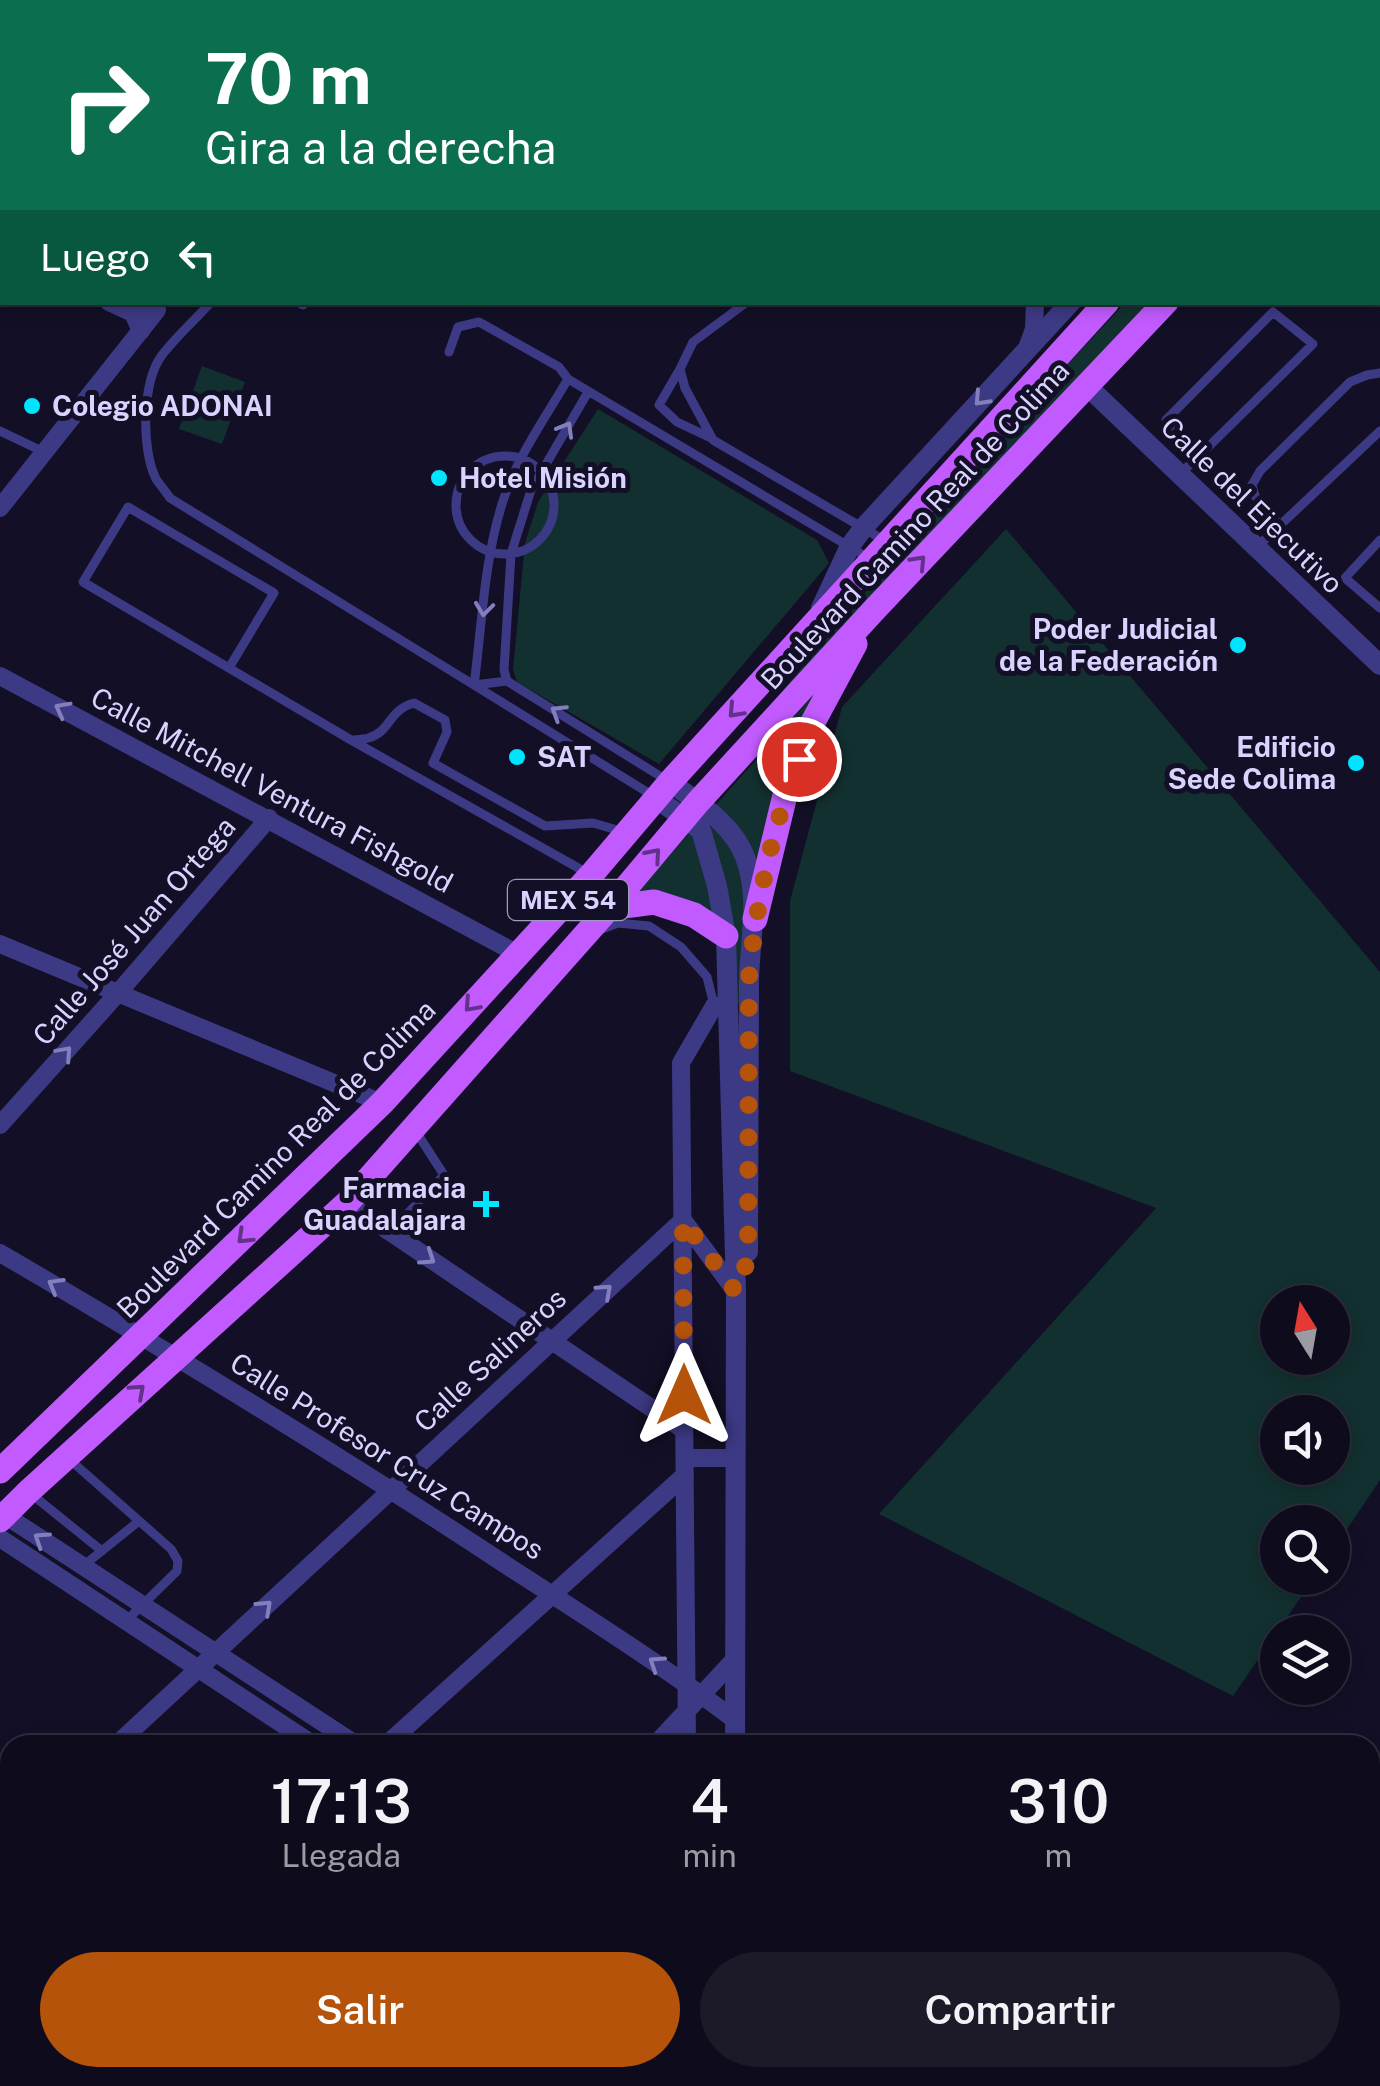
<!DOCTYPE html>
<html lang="es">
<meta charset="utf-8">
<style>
:root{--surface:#0e0b1c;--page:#1c1929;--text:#f1f3f6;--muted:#9b9ba3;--line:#2e2b3b;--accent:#b45309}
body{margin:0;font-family:"Public Sans",sans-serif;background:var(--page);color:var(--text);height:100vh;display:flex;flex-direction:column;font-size:38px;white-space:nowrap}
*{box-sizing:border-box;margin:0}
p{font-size:32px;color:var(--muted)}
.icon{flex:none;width:55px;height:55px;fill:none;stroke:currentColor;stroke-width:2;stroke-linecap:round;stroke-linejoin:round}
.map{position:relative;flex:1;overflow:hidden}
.details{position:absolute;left:0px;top:1735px;width:1380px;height:352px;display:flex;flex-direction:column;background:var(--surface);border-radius:30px 30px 0 0;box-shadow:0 5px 15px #0003,0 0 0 2px var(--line)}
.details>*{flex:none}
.guide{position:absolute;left:0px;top:0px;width:1380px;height:305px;box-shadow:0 5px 15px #0003,0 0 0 2px var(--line);background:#0b6e4f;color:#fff;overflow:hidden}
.needle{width:65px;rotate:349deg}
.tools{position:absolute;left:1260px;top:1285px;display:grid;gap:20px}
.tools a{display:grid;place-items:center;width:90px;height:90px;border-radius:50%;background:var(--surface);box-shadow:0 5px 15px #0003,0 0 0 2px var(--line);font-size:50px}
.pin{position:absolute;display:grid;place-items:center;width:85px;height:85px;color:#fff;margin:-42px;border:5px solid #fff;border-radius:50%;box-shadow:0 2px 10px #0007}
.me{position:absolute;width:110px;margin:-55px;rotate:0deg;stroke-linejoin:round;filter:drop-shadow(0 0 8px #0008)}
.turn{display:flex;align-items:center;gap:35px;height:210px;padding:0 40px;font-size:45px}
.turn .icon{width:130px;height:130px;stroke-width:2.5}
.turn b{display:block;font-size:70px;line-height:85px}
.then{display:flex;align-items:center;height:95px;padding:0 40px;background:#0003;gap:20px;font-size:38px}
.eta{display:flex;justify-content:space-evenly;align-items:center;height:170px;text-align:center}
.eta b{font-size:60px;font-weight:600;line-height:70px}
.action{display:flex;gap:20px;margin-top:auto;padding:20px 40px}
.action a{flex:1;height:115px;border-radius:60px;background:var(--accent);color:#fff;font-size:40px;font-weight:600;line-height:115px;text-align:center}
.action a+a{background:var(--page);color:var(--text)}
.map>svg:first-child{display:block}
.grass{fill:#12302f;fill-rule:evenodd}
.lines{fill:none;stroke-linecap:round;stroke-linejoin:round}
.path{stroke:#2fb8b0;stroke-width:2.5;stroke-dasharray:5 8;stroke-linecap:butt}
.service{stroke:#3d3a85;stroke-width:9}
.minor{stroke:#3d3a85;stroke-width:18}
.tertiary{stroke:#3d3a85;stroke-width:20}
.primary{stroke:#c25bff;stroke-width:25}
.trunk{stroke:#e055d1;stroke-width:28}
.oneway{stroke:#837fbc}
.oneway2{stroke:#623188}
.route{stroke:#b45309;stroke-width:18;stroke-dasharray:0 32.4}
.poi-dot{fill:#00e5ff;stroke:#130f26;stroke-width:4}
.labels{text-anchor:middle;stroke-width:10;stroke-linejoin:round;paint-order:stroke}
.shield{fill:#130f26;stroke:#9e99be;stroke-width:2.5}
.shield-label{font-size:25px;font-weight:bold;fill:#d9d4ff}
.poi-label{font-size:28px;font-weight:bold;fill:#d9d4ff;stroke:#130f26;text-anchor:start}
.street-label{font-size:28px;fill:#d9d4ff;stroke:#130f26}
</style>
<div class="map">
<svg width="1380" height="2086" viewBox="0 0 1380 2086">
<rect width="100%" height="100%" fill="#130f26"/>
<path class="grass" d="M1125,303H1154L713,773L973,465Z
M202,366L245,382L222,444L179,429Z
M598,409L817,540L829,563L659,764L517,682L513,669L525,543L538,502Z
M1006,529L1380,972V1480L1333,1550L1332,1522H1278V1578H1314L1233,1696L879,1514L1156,1208L790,1071V901L842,707ZM1332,1302V1358H1278V1302ZM1332,1412V1468H1278V1412Z
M835,671L756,873L714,807Z
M712,826L735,852L745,883L742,1004H735L707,832Z
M692,830L716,921L633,896Z"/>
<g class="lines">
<path class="path" d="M353,0L357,2
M317,2L319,0"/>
<path class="service" d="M211,302C195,320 177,336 162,355C142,382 141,449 156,479C160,485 166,492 170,498L474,685L507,681
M297,302L303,305
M747,302L693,342L680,369L685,388L713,440L887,542
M449,352L458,327L479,322L559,367L568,379
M680,369L659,405L677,422L711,438
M588,392L531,490L511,554L504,670L507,681L668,781
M0,431L44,452
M456 505a49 49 0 1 1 98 0a49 49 0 1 1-98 0Z
M1181,473L1200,455L1313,344L1273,312L1166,420L1200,455
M1280,526L1255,496L1252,485L1260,471L1350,382L1367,375L1380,373
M1380,540L1345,578L1380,608
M1258,546L1380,431
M229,668L274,593L128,507L83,582L351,740L589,874
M351,740C352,740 367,739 368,738C391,732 388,710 414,703L445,720L447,732L433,763L545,826L593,823L624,832
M655,797L474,685C482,625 484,559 503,501C517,457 545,418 568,379L870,559
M602,929L618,923L649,926L681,947L707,977L714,1005
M390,1232L444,1175L415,1130
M69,1459L171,1549L178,1561L177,1571L126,1621
M30,1493L102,1551
M83,1566L139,1521
M701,2086L712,2078"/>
<path class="minor" d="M127,0L131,2
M710,0L712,2
M779,0L782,2
M44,2L45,0
M537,2L538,0
M936,2L937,0
M0,74L2,69
M0,241L2,242
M0,256L2,257
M109,302L133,313L141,331
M1027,348L1034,329L1035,302
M0,508L157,310L140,302
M0,676L518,954
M0,944L382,1103
M0,1125L118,993L269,818
M347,1203L684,1430
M0,1253C173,1354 343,1457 509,1567C585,1616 662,1665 735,1720
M685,1458H735
M0,1512L357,1745
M0,1538L314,1745
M116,1745L683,1220L736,1292
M386,1745L685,1475
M655,1745L735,1659
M687,1745L681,1063L714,1006H728
M0,1853L10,1844
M0,1927L10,1933
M262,2078L277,2086
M78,2086L88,2078
M337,2086L345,2078
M633,2086L641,2078"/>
<path class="tertiary" d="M1347,2L1351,0
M1086,385L1380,665
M821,608L850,546L864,527L1071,302
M670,782C697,802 733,824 745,857C761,899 749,941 749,985C748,1074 748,1163 748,1252
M657,799L701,830L717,886L726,936L736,1292L735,1745
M1370,2044L1380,2032
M734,2086V2078
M1334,2086L1341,2078"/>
<path class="primary" d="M1378,3L1380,0
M1378,85L1380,82
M609,908L654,902L694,915L726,936
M755,919L785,795L813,722L855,644
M0,1471L382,1103L591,875L670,782L1107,302
M0,1520L28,1492L347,1203L609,908L698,802L874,610L1166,302
M1370,2008L1380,2001"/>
<path class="trunk" d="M1370,1918L1380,1907
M1370,1988L1380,1976
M1226,2086L1234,2078
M1285,2086L1293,2078"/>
</g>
<defs><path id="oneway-chevron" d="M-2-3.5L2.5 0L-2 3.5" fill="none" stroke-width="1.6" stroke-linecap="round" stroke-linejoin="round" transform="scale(2.5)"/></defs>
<g class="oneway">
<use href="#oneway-chevron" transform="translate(981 399) rotate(133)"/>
<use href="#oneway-chevron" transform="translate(566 429) rotate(-60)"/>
<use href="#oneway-chevron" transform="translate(484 609) rotate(97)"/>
<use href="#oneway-chevron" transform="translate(62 709) rotate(-152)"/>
<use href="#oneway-chevron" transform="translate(558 712) rotate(-148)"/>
<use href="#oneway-chevron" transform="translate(65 1053) rotate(-48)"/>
<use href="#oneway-chevron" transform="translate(428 1258) rotate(34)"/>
<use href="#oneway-chevron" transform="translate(55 1285) rotate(-150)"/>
<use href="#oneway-chevron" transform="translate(605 1291) rotate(-42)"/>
<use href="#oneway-chevron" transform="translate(41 1539) rotate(-147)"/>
<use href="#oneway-chevron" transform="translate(265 1607) rotate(-43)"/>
<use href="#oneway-chevron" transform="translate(656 1663) rotate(-146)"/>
</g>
<g class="oneway2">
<use href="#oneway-chevron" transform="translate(919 562) rotate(-47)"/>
<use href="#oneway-chevron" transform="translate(735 711) rotate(133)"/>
<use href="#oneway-chevron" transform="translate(654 855) rotate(-49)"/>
<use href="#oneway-chevron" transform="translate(471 1005) rotate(132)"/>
<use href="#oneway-chevron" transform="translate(244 1237) rotate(136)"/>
<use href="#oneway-chevron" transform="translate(138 1391) rotate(-42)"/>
</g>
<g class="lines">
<path class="route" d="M684,1395L683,1220L736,1292L748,1259L749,978C756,904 772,829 799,759"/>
</g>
<g class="poi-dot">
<circle cx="32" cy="406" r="10"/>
<circle cx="439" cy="478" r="10"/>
<circle cx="1238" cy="645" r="10"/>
<circle cx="517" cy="757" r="10"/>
<circle cx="1356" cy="763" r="10"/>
<path d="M481 1189h10v10h10v10h-10v10h-10v-10h-10v-10h10z"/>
</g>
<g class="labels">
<rect class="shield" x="508" y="880" width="120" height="40" rx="8"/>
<g class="shield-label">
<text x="568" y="909">MEX 54</text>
</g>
<g class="poi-label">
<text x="52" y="416">Colegio ADONAI</text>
<text x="459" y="488">Hotel Misión</text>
<text x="1218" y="639" text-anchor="end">Poder Judicial<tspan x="1218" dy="32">de la Federación</tspan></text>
<text x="1336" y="757" text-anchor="end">Edificio<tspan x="1336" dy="32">Sede Colima</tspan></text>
<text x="537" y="767">SAT</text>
<text x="466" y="1198" text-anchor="end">Farmacia<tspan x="466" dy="32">Guadalajara</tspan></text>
</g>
<g class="street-label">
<text transform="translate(1252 505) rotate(44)" y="10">Calle del Ejecutivo</text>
<text transform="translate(915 525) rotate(-47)" y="10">Boulevard Camino Real de Colima</text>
<text transform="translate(272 790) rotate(28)" y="10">Calle Mitchell Ventura Fishgold</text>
<text transform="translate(134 931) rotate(-49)" y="10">Calle José Juan Ortega</text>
<text transform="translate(276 1159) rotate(-45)" y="10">Boulevard Camino Real de Colima</text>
<text transform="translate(490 1360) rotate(-43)" y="10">Calle Salineros</text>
<text transform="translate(387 1456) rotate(32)" y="10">Calle Profesor Cruz Campos</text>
</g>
</g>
</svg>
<div class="tools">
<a><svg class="needle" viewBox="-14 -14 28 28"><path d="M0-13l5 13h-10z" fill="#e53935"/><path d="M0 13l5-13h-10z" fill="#9b9ba3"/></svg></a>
<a><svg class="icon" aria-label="sound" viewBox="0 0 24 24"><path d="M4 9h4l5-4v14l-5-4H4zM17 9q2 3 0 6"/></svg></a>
<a><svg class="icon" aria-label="search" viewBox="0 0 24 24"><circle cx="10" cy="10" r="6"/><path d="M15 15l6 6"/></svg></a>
<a><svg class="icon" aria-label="layers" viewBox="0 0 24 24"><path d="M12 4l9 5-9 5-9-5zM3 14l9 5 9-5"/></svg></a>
</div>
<div class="pin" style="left:799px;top:759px;background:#d93025"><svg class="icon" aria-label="arrive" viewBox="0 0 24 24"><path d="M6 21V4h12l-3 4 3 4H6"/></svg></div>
<svg class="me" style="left:684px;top:1395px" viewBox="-20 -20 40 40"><path d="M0-17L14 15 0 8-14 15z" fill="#b45309" stroke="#fff" stroke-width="4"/></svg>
<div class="guide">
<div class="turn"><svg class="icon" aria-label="right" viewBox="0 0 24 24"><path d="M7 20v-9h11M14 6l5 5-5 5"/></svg><div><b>70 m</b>Gira a la derecha</div></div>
<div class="then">Luego<svg class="icon" aria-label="left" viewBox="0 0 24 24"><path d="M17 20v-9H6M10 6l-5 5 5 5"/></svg></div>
</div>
<section class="details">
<div class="eta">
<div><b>17:13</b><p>Llegada</p></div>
<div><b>4</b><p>min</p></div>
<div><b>310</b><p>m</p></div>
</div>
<div class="action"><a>Salir</a><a>Compartir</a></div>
</section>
</div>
